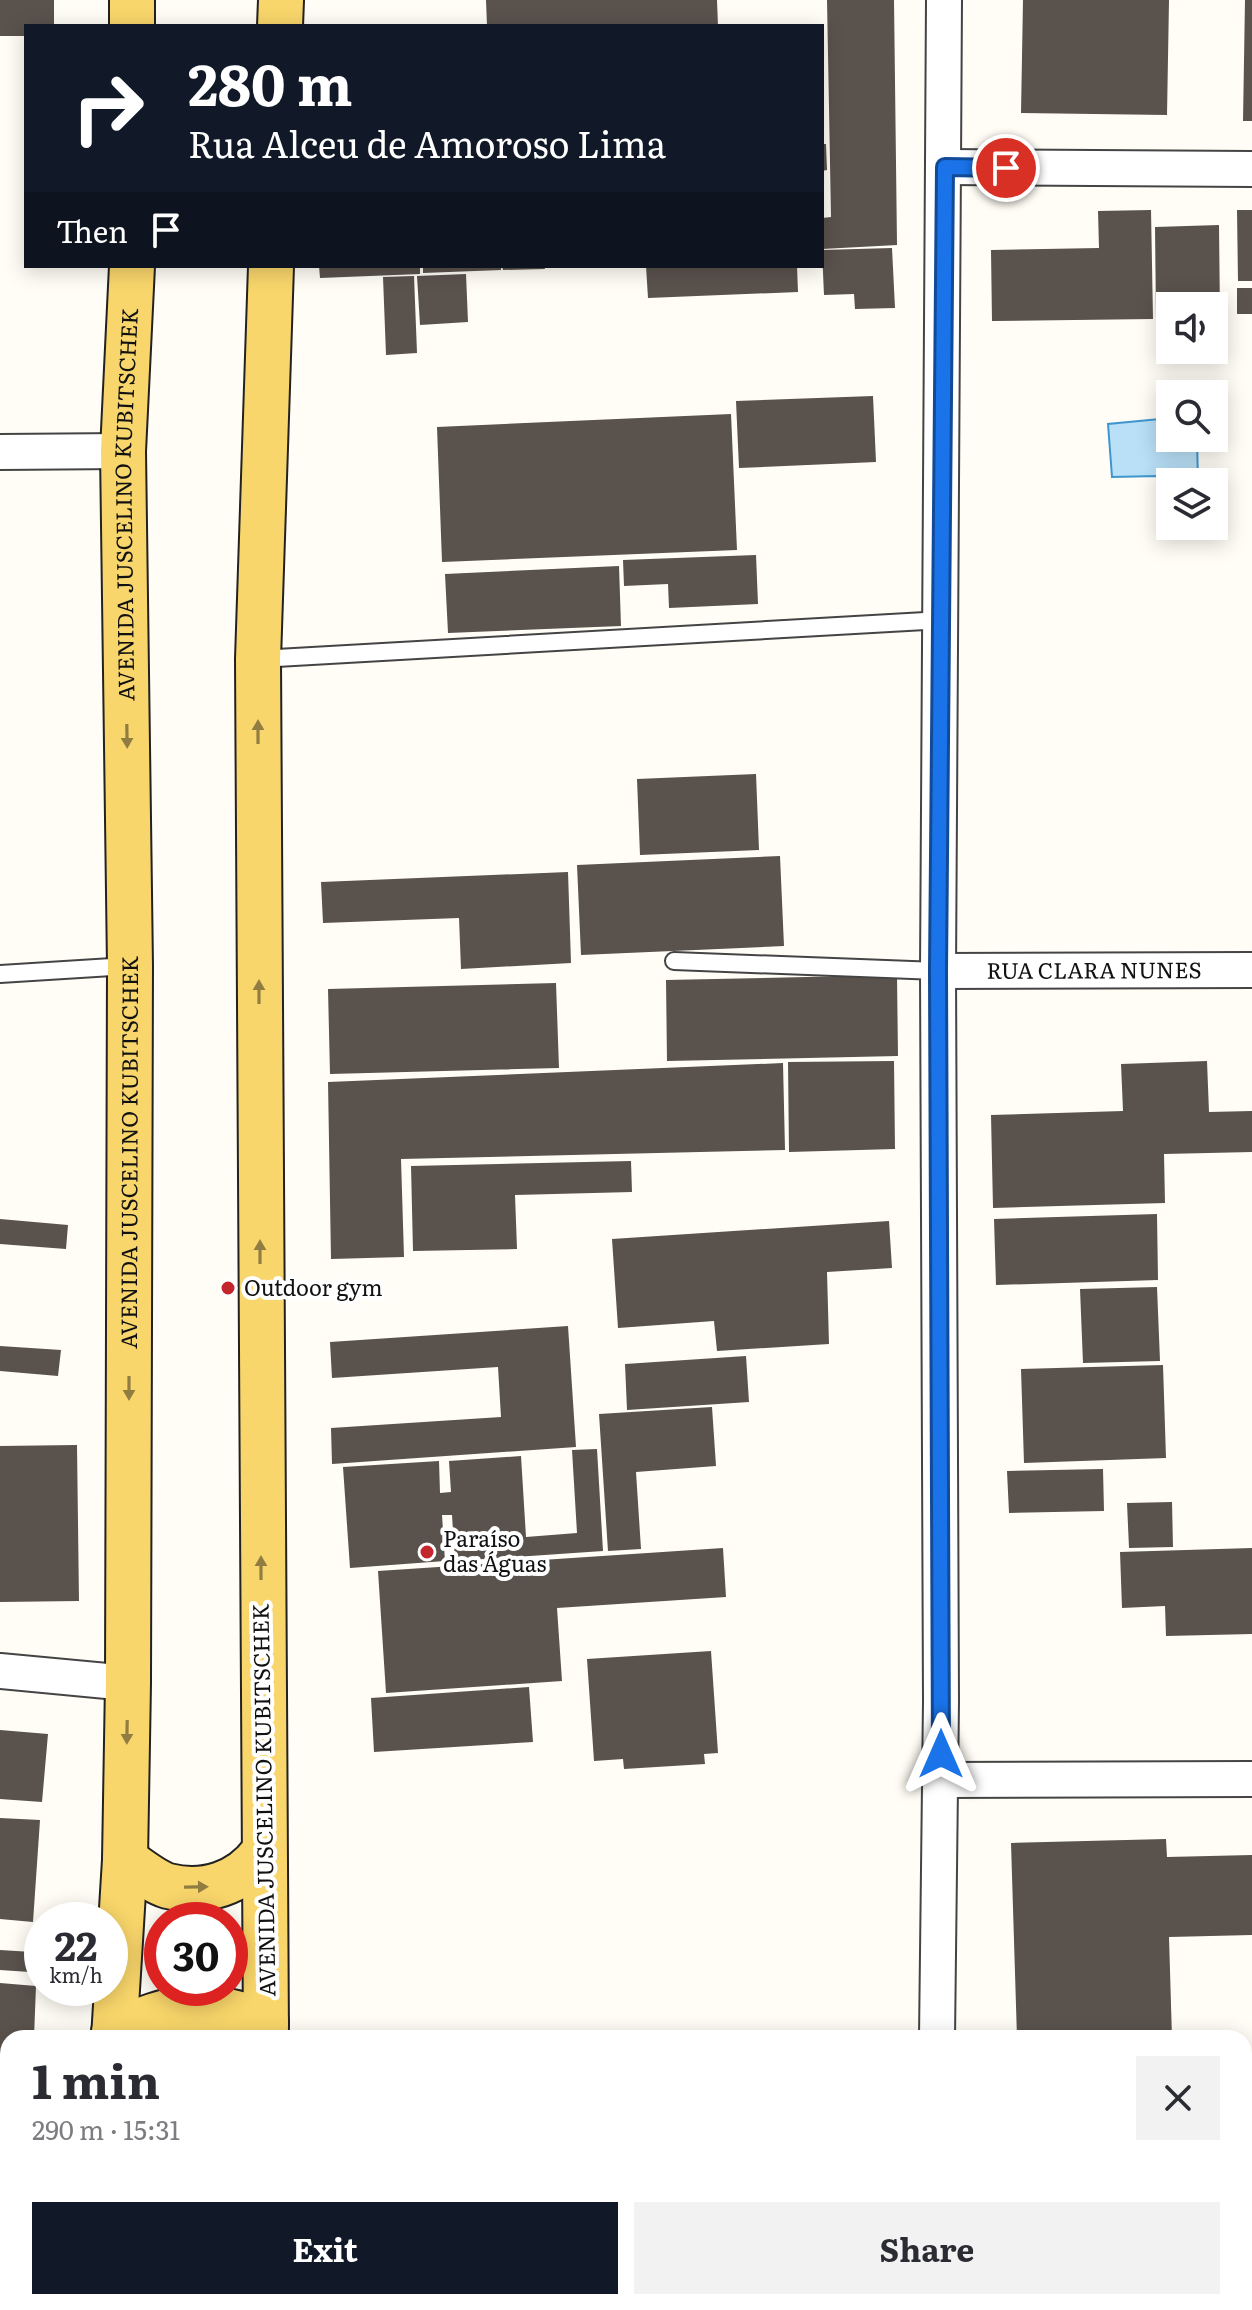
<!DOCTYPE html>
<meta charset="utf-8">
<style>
:root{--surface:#fff;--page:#f2f2f3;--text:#2b2b33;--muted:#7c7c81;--accent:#111827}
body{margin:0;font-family:Literata,serif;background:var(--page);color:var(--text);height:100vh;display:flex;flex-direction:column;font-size:30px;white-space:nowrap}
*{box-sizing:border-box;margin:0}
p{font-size:26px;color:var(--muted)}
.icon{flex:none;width:44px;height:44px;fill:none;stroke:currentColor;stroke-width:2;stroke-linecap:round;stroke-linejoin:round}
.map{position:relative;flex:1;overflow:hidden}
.panel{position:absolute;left:0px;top:2030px;width:1252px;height:280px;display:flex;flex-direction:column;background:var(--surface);border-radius:24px 24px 0 0;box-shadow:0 4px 20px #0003}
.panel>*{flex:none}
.guide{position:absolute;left:24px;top:24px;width:800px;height:244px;border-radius:0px;box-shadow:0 4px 20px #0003;background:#111827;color:#fff;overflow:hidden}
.controls{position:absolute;left:1156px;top:292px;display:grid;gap:16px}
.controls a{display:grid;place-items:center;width:72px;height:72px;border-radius:0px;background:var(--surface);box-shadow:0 4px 20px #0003;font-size:40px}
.speed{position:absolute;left:24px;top:1902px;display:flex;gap:16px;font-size:40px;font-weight:700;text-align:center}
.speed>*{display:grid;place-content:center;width:104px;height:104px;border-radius:50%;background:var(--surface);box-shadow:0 4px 20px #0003;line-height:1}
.speed small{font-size:20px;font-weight:400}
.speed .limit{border:12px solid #d22;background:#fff;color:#111}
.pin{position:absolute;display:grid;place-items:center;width:68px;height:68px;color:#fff;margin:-34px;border:4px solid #fff;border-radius:50%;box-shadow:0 2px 8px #0007}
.me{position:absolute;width:88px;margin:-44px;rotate:0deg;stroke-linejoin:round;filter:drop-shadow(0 0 6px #0008)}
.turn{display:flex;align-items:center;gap:28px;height:168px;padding:0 32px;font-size:36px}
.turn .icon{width:104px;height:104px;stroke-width:2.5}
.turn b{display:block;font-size:56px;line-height:68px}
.then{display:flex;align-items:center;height:76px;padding:0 32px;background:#0003;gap:16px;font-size:30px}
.round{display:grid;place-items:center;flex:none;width:84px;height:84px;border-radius:0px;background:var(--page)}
.headline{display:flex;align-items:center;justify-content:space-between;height:136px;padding:0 32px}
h1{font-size:48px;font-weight:700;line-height:60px}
.button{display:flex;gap:16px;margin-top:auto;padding:16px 32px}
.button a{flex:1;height:92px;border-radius:0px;background:var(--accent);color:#fff;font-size:32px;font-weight:700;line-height:92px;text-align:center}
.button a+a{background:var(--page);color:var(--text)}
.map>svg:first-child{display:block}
.water{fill:#b9e0f7;stroke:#3f96cf;stroke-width:2}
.building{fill:#5a524d}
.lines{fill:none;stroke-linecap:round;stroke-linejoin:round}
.service-casing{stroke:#444;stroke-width:20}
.minor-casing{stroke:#444;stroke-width:38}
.primary-casing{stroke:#222;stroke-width:48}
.path{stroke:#333;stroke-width:5;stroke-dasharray:8 4;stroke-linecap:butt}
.service{stroke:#fff;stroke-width:16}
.minor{stroke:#fff;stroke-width:34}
.primary{stroke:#f9d66b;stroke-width:44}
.oneway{fill:#917d42}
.route-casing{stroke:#114b97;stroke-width:20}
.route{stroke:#1a73e8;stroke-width:14}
.poi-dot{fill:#c4262e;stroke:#fff;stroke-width:3}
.labels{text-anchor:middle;stroke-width:8;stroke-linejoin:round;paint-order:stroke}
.street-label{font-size:22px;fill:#111;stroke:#fff}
.poi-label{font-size:22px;fill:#111;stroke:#fff;text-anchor:start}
</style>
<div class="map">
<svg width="1252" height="2310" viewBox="0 0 1252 2310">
<rect width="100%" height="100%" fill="#fffdf5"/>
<path class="water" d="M1170,418V438H1197L1198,482H1170V486L1158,476L1112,477L1108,424Z"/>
<path class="building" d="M0,0H54V26H26V36H0Z
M486,0H717L718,26H487Z
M827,0H894L897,245L822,249V218L831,217Z
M1023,0H1169L1167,115L1021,113Z
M1245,0H1252V121H1243Z
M822,144H826L827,170L822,171Z
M1151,210L1153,319L992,321L991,250L1099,248L1098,211Z
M1237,210H1252V281H1238Z
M1219,225L1220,317H1214V306H1170V318H1156L1155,227Z
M892,248L895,308L855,309L854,294L824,295L822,250Z
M319,266H420V274L320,278Z
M423,266H501V270L423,273Z
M502,266H544L545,269L503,270Z
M646,266H797L798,292L648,298Z
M466,274L468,322L420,325L417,276Z
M414,276L417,353L386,355L383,277Z
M1237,288H1252V314H1237Z
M873,396L876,462L739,468L736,401Z
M731,414L737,550L442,562L437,427Z
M756,555L758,604L669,608L668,584L624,586L623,560Z
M619,566L621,626L448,633L445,574Z
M756,774L759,850L640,855L637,779Z
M780,856L784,946L581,955L577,865Z
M568,872L571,963L461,969L459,918L323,923L321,882Z
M897,975L898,1056L667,1061L666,980Z
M556,983L559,1068L330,1074L328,989Z
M894,1061L895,1149L789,1152L788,1062Z
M1207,1061L1209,1112L1252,1111V1152L1164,1154L1165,1203L993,1208L991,1115L1123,1111L1121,1064Z
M783,1063L785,1150L401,1159L404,1257L331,1259L328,1082Z
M631,1161L632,1192L515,1195L517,1249L413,1251L411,1166Z
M1157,1214L1158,1280L996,1285L994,1219Z
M0,1219L68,1225L66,1249L0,1244Z
M889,1221L892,1268L827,1272L829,1344L717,1351L714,1321L618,1328L612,1239Z
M1157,1287L1160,1361L1083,1363L1080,1289Z
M568,1326L576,1447L332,1464L331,1428L501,1417L498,1367L332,1378L330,1342Z
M0,1346L61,1350L58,1376L0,1371Z
M746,1356L749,1402L627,1410L625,1364Z
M1163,1365L1166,1458L1024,1463L1021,1369Z
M712,1407L716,1466L636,1472L641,1549L608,1551L599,1414Z
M77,1445L79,1601L0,1602V1446Z
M597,1449L603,1551L455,1561L452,1515H442L445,1561L350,1568L343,1467L439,1461L440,1493L451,1492L449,1461L521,1456L526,1537L577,1533L572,1450Z
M1103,1469L1104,1511L1009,1513L1007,1471Z
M1172,1502L1173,1547L1129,1548L1127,1503Z
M723,1548L726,1597L557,1608L562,1681L386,1693L378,1571Z
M1252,1548V1634L1166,1636L1165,1606L1122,1608L1120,1552Z
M711,1651L718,1753L704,1754L705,1764L624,1769L623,1759L594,1761L587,1659Z
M529,1687L533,1742L374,1752L371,1698Z
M0,1730L48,1734L42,1802L0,1799Z
M0,1818L40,1820L33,1922L0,1919Z
M1166,1839L1167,1857L1252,1855V1935L1169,1937L1172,2038H1017L1011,1843Z
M0,1950L32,1952L30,1972L0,1970Z
M0,1983L36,1986L34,2038H8V2175L0,2174Z
M0,2300L73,2302V2310H0Z"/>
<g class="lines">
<g class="service-casing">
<path id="service" d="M259,659L943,620
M674,961L938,971
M0,974L128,966"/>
</g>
<g class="minor-casing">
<g id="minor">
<path d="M945,167L1252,169"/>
<path d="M0,452L123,451"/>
<path id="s1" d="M938,971L1252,970"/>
<path d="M0,1671L128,1683"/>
<path d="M940,1780L1252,1779"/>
<path d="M937,2038L941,1701L938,971L944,0"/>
<path d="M0,2233H8"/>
<path d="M933,2310V2302"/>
</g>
</g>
<g class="primary-casing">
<g id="primary">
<path d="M132,0V26"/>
<path d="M280,26L281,0"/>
<path d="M125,1860C138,1868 154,1882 168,1886C205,1895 240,1883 262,1854"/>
<path d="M114,2032C174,2004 203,2000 266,2022"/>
<path id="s2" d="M114,2038L125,1860L128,1683L130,966L123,451L132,266"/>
<path d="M266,2038L258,659L271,266"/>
<path d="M269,2302V2310"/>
<path d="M111,2310V2302"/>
</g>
</g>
<path class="path" d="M197,2302V2310"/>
<use href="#service" class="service"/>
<use href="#minor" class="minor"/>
<use href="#primary" class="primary"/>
</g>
<defs><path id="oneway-solid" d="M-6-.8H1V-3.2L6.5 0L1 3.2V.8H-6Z" transform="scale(2)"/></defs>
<g class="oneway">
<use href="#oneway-solid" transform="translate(258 732) rotate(-90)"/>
<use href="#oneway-solid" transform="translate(127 736) rotate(89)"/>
<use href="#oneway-solid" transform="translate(259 992) rotate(-90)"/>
<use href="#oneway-solid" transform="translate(260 1252) rotate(-90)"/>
<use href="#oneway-solid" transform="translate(129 1388) rotate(90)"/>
<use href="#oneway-solid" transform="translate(261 1568) rotate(-90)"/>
<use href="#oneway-solid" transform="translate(127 1732) rotate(91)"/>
<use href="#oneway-solid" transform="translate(196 1887) rotate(-1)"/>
</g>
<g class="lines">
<g class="route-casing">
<path id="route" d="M941,1754L938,971L945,167L1006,168"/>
</g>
<use href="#route" class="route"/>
</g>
<g class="poi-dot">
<circle cx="228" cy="1288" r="8"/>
<circle cx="427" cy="1552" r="8"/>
</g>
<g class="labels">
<g class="street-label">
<text dy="8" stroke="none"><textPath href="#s2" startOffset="1534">AVENIDA JUSCELINO KUBITSCHEK</textPath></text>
<text dy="8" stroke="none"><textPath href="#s1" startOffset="156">RUA CLARA NUNES</textPath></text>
<text dy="8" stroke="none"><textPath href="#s2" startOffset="886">AVENIDA JUSCELINO KUBITSCHEK</textPath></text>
<text transform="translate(264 1800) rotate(-91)" y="8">AVENIDA JUSCELINO KUBITSCHEK</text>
</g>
<g class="poi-label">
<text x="244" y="1296">Outdoor gym</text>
<text x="443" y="1547">Paraíso<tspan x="443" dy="25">das Águas</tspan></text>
</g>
</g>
</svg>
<div class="controls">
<a><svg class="icon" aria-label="sound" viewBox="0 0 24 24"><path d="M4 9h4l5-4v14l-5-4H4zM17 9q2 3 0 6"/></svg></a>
<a><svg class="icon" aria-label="search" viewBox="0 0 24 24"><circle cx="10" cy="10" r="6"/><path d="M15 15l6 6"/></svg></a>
<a><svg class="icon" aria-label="layers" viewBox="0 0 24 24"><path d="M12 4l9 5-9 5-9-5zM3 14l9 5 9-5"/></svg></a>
</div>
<div class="speed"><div>22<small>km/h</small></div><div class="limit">30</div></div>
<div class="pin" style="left:1006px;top:168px;background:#d93025"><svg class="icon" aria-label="arrive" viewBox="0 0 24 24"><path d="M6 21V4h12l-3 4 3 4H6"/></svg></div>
<svg class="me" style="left:941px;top:1754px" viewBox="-20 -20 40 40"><path d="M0-17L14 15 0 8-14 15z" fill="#1a73e8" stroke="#fff" stroke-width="4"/></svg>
<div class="guide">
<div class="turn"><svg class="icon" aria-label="right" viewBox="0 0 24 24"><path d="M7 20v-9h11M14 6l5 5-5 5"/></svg><div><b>280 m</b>Rua Alceu de Amoroso Lima</div></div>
<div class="then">Then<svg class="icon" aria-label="arrive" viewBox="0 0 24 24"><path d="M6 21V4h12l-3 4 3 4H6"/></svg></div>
</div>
<section class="panel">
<div class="headline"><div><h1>1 min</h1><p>290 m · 15:31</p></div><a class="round"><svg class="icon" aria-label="close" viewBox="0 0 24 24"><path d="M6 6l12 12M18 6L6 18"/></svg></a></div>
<div class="button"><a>Exit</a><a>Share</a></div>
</section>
</div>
